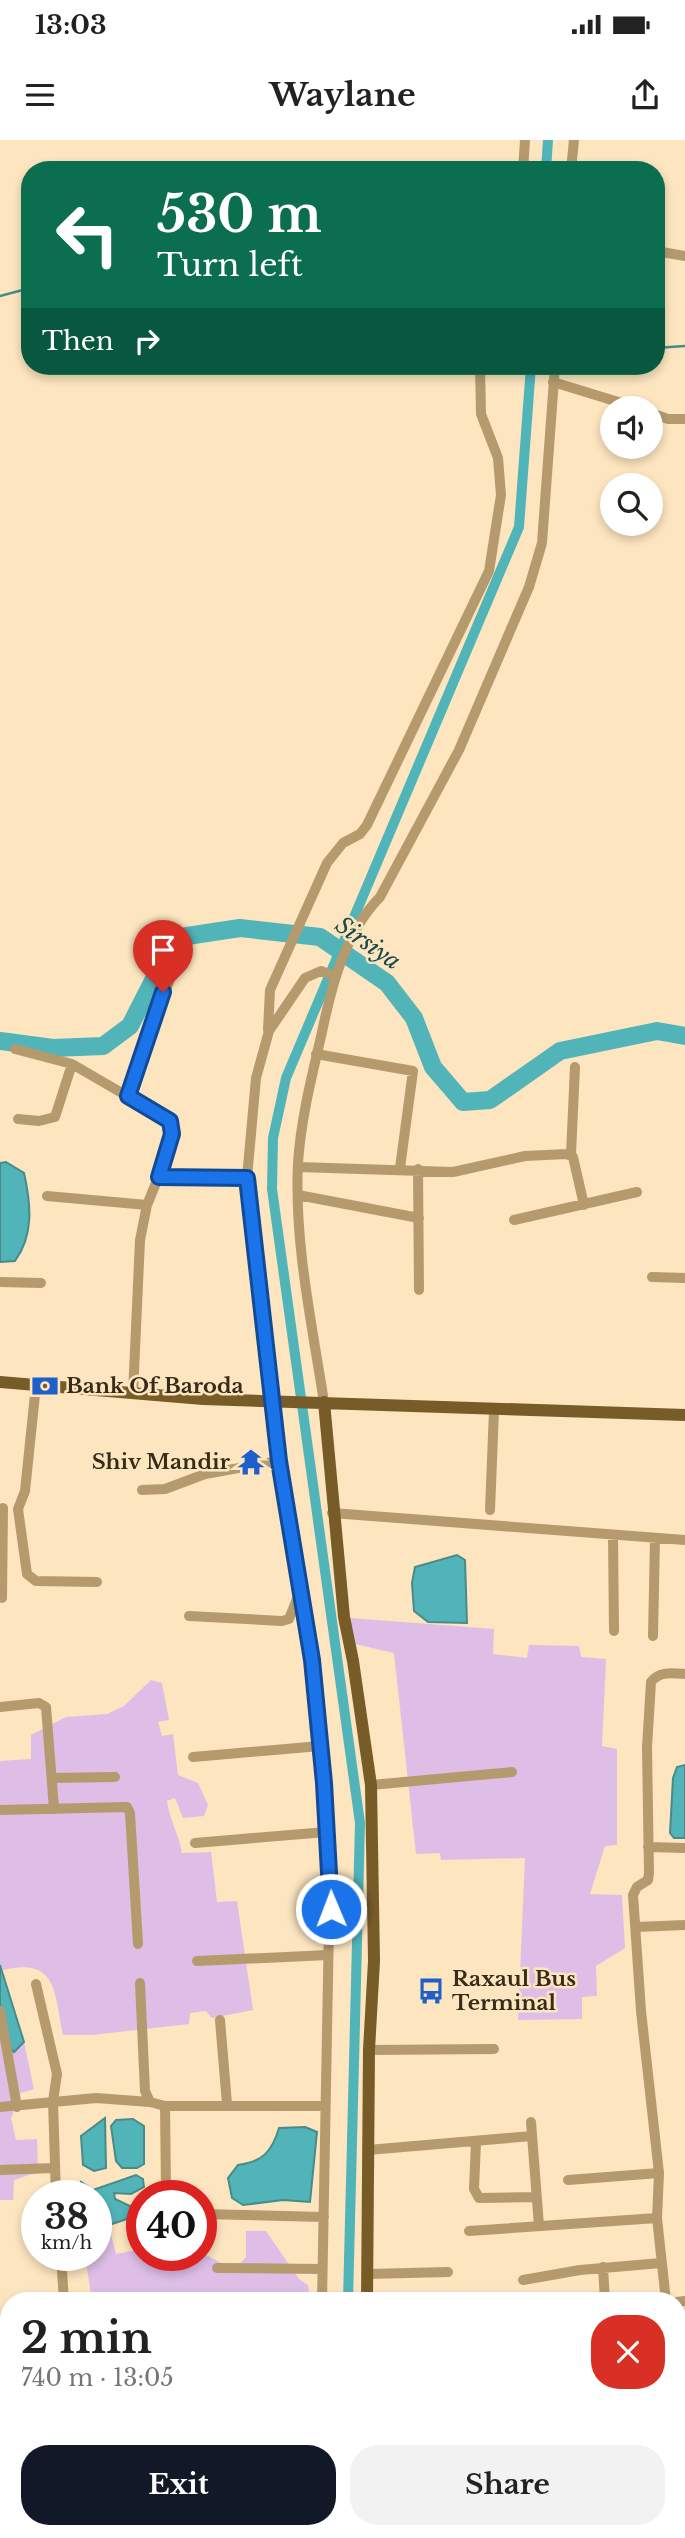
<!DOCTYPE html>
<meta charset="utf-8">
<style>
:root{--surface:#fff;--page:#f2f2f2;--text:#222;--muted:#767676;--accent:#111827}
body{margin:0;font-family:"Libre Baskerville",serif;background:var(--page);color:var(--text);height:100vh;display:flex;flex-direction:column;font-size:26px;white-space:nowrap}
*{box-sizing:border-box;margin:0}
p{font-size:23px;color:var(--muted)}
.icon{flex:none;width:38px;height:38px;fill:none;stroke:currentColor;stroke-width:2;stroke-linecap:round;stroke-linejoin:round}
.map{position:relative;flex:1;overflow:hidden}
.details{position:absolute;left:0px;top:2152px;width:686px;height:247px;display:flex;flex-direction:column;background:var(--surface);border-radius:28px 28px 0 0;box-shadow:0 4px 10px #0003}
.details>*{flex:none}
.banner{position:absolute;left:21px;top:21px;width:644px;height:214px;border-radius:28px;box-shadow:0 4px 10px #0003;background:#0b6e4f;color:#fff;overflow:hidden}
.tools{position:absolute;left:600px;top:256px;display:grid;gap:14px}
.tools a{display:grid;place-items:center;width:63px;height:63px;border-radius:50%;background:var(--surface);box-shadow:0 4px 10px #0003;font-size:35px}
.speed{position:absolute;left:21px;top:2040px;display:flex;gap:14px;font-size:35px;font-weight:700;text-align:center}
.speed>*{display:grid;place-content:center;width:91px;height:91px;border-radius:50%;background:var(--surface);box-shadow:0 4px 10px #0003;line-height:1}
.speed small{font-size:18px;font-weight:400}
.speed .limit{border:10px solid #d22;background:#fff;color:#111}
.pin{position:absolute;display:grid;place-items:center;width:60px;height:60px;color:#fff;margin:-72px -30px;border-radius:50% 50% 50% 0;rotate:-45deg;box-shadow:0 0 7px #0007}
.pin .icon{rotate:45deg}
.me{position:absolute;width:77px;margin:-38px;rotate:359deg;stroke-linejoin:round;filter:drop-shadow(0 0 5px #0008)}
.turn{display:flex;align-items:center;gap:24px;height:147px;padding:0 21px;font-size:32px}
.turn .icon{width:91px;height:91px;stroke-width:2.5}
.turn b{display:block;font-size:49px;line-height:60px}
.then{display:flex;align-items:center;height:66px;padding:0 21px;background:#0003;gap:14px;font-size:26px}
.round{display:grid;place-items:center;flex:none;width:74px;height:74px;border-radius:28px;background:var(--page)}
.summary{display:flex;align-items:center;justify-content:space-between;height:119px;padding:0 21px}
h1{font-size:42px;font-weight:700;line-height:52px}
.button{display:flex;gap:14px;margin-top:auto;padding:14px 21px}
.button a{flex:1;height:80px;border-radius:28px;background:var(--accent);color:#fff;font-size:28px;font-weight:700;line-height:80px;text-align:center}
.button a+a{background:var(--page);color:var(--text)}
.status{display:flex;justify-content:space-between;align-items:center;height:49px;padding:0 35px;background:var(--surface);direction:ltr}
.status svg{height:19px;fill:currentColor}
header{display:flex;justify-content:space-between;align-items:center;height:91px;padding:0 21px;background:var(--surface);font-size:32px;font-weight:700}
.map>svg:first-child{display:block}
.green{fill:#debee6}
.water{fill:#50b4b9;stroke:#488b89;stroke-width:2}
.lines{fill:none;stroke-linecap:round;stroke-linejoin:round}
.stream{stroke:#488b89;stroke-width:2.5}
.canal{stroke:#50b4b9;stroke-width:10}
.river{stroke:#50b4b9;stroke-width:18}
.minor{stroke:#b59a6d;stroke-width:10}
.major{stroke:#785c28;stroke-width:12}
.route-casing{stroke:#114b97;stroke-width:18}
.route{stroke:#1a73e8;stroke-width:12}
.labels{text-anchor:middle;stroke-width:5;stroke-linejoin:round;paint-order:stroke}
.poi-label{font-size:21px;font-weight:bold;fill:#372c19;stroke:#fce5bf;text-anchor:start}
.water-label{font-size:23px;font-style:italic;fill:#1a474a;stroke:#fce5bf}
</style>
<div class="status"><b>13:03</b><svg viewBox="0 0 49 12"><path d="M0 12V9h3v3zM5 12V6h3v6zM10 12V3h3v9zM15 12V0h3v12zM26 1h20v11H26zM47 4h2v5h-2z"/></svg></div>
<header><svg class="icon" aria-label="menu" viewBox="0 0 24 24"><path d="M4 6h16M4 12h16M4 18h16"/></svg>Waylane<svg class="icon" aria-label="share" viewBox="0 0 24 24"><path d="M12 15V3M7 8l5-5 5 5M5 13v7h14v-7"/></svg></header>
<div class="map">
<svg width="685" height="2398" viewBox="0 0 685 2398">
<rect width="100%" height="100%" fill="#fce5bf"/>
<path class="green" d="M350,1478L494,1489L493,1514L527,1518L529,1505L579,1506L581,1517L606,1519L602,1606L617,1609V1705L605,1706L590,1754L622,1755L625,1808L596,1826L597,1856L582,1857V1879L518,1880L525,1718L441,1720L440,1713L416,1714L394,1513L351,1503Z
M151,1540L162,1543L169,1580L158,1582L162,1596L173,1594L178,1635L198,1643L208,1665L204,1676L183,1678L175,1658L167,1661C169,1679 179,1694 182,1713L211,1712L217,1762L237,1761L253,1870L212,1878L206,1871L190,1873L189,1884L92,1895H63C54,1853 58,1817 3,1830L0,1825V1621L31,1619V1595L66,1577L107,1574L124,1566Z
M0,1899L14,1912L24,1902L34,1949L21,1953L11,1978L16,2000L37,1999L38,2032L14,2040L13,2060H0Z
M96,2064L104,2065L116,2114L142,2109V2116H201V2112L223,2124L238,2126L246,2117V2091H266L299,2139L308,2145L309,2153L238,2161H129L125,2152L119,2153L114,2161H92L85,2116H96Z
M174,2391H229V2398H174Z"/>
<path class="water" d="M6,1022L24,1033C31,1064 34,1095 15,1121L0,1122V1023Z
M457,1415L465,1420L467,1483L428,1482L414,1471L412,1443L415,1427Z
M685,1625V1698H674L670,1693L673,1638L677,1627Z
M0,1825L24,1902L14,1912L0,1899Z
M105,1978L106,2028L94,2031L83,2025L81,1996Z
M133,1979L144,1986V2024L137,2028H122L116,2021L111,1986L116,1980Z
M305,1987L317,1992L310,2062L283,2060L243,2065L232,2058L228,2038L238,2025C262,2022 272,2012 279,1988Z
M136,2035L143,2039L144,2047L131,2054L114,2053L115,2059L130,2066L133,2077L109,2085L104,2066L96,2064V2056H83L79,2051L81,2042L93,2050Z"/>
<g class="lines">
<path class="stream" d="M0,156L30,148
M656,208L685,206"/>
<path class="canal" d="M546,30L548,0
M348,2161L360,1683L272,1049L273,998L286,938L519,387L531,226
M341,2398L342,2390"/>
<path class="river" d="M0,901L53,908L103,906L130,886L164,819L187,796L240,788L320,797L387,843L414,878L433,927L463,962L490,960L560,911L657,891L685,896"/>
<path class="minor" d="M523,30L525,0
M571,30L574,0
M656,111L685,116
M553,242L638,268
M651,273L668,279H685
M268,890L270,850L327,723L343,703L360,694L367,685L489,431L501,355L498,318L481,274L480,226
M15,909L72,924L170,981L172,994L167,1016L147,1065L140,1100L133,1254
M316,914L413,931L400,1028
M129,956L175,824
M18,979L39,981L55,977L72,924
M571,1014L575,927
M298,1027L453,1032L525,1016L567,1014L573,1017L584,1065
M418,1029L419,1150
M159,1037L247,1038
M298,1055L419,1078
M47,1056L147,1065
M514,1080L637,1052
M652,1137L685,1138
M0,1142L41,1143
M36,1245L25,1351L18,1369L27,1434L36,1441L97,1442
M324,1262C312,1184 294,1102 298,1023C301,978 312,936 322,892C332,844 345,793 380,757L459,610L529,447L542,403L555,226
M142,1350L165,1349L205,1334L279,1321
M490,1370L494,1271
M332,1373L685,1400
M613,1396L614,1491
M2,1458L3,1368
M189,1476L282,1481L289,1479L301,1449
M653,1496L655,1399
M0,1567L39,1563L46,1567L54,1669
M193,1617L320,1606
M52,1638L115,1637
M371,1645L512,1632
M0,1670L127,1667L130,1673L138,1804
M195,1703L326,1692
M648,1707L685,1708
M636,1787L685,1785
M197,1821L328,1815
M140,1843L145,1951L150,1962L165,1966H325
M36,1844L57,1934L53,1961L56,2056
M0,1871L17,1967
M220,1880L227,1964
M369,1910L494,1909
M165,1966L166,2050
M0,1967L96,1958L150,1962
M531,1982L539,2086
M476,2002L474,2049L479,2058L536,2057
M368,2010L532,1996
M0,2030L54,2028
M568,2040L659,2033
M201,2074L324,2077
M469,2091L657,2078
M61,2116L64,2161
M603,2127L605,2161
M217,2128L322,2129
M368,2134L448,2132
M523,2140L580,2130L661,2123
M322,2161L330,1731L312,1520L279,1321L274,1259L247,1038L256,938L269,891L305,838L321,831L334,836
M666,2161L657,2078L659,2033L641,1871L633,1755L637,1747L648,1740L649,1733L647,1607L651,1542C659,1531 673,1533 685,1534
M677,2162L685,2161
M0,2225H9
M677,2302L685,2317
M677,2331L685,2326
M0,2382L9,2385
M24,2390L41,2398
M116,2398V2390
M241,2398V2390
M315,2398L316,2390
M518,2398L539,2390
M676,2398V2390"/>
<path class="major" d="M0,1242L203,1259L685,1275
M324,1262L344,1477L353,1521L371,1645L374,1821L369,1910L367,2161
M363,2398V2390"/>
</g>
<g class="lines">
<g class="route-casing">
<path id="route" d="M163,852L128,956L170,981L172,994L159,1037L247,1038L279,1321L312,1520L324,1643L331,1769"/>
</g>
<use href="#route" class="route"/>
</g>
<defs>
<g id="bank-bare" transform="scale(2.1)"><path d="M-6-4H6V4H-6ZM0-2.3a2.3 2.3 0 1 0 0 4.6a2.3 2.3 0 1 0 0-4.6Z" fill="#1d5fcb" stroke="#fce5bf" stroke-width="2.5" paint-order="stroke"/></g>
<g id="temple-bare" transform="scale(2.1)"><path d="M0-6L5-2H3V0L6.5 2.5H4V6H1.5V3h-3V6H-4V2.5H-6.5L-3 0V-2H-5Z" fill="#1d5fcb" stroke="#fce5bf" stroke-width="2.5" paint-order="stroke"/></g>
<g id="bus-bare" transform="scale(2.1)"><path d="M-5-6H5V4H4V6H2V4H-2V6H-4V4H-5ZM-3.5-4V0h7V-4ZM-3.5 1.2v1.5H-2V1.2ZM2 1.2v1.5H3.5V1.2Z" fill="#1d5fcb" stroke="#fce5bf" stroke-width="2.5" paint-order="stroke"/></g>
</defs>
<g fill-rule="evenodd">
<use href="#bank-bare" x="45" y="1246"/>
<use href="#temple-bare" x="251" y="1322"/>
<use href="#bus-bare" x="431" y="1851"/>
</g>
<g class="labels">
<g class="poi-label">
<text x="66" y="1253">Bank Of Baroda</text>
<text x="230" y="1329" text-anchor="end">Shiv Mandir</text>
<text x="452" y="1846">Raxaul Bus<tspan x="452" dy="24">Terminal</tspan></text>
</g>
<g class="water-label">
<text transform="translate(368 803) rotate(35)" y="8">Sirsiya</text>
</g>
</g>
</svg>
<div class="tools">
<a><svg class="icon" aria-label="sound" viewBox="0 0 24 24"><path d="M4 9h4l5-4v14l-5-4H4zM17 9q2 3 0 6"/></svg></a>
<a><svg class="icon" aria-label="search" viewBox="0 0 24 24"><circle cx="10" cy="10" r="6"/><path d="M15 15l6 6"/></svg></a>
</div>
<div class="speed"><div>38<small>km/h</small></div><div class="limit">40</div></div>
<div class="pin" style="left:163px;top:852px;background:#d93025"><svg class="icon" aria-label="arrive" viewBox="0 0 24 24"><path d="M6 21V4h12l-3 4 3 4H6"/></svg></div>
<svg class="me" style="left:331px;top:1769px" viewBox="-20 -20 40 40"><circle r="17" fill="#1a73e8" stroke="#fff" stroke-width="3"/><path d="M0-11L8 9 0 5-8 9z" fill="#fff"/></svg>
<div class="banner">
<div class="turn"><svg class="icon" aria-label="left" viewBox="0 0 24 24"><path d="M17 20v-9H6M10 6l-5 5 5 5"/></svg><div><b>530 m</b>Turn left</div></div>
<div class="then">Then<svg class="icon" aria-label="right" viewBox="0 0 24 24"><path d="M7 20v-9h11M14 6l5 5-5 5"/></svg></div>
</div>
<section class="details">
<div class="summary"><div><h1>2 min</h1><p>740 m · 13:05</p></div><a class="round" style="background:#d93025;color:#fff"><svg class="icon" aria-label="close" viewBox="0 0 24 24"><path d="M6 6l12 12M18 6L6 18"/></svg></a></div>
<div class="button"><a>Exit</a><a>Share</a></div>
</section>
</div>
